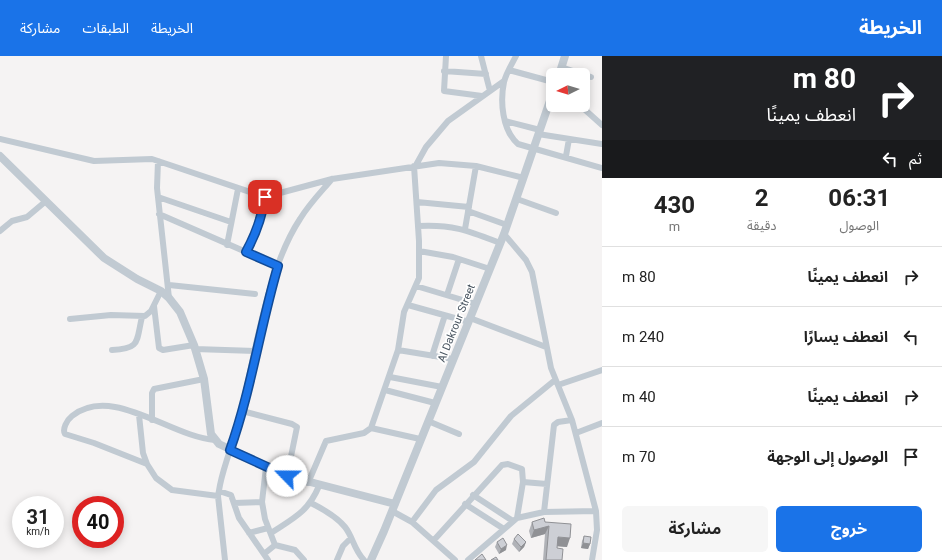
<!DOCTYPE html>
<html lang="ar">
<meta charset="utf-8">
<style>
:root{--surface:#fff;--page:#f6f6f6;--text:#222;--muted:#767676;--line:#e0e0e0;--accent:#1a73e8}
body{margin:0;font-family:Roboto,"Noto Sans Arabic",sans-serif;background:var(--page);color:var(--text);direction:rtl;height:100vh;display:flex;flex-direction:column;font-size:15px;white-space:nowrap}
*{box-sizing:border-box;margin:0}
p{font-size:13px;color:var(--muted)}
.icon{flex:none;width:22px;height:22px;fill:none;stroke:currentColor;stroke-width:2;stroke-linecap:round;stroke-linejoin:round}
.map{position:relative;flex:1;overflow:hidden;direction:ltr}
.drawer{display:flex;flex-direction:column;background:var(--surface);width:340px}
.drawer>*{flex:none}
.banner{background:#202124;color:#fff;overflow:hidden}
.needle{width:26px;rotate:265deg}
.fabs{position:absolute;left:546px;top:12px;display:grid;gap:8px}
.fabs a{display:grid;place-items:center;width:44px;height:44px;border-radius:6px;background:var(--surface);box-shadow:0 2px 10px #0003;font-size:20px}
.speed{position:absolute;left:12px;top:440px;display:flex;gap:8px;font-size:20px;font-weight:700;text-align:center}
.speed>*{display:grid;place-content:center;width:52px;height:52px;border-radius:50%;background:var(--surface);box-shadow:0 2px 10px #0003;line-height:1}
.speed small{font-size:10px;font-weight:400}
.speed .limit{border:6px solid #d22;background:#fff;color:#111}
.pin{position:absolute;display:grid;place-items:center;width:34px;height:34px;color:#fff;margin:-17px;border-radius:8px;box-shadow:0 2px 6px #0006}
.me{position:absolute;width:44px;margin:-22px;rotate:293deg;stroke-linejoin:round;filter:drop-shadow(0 0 3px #0008)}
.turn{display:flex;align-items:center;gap:14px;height:84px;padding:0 20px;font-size:18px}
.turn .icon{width:52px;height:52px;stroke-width:2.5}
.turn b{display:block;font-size:28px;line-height:34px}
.then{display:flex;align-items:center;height:38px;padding:0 20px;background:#0003;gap:8px;font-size:15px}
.eta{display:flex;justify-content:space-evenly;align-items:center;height:68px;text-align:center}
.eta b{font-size:24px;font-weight:700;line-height:28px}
.cta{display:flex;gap:8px;margin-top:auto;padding:8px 20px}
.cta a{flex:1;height:46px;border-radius:6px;background:var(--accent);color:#fff;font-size:16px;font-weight:700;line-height:46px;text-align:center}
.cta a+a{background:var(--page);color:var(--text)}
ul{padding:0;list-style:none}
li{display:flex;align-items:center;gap:12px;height:60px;padding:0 20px;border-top:1px solid var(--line)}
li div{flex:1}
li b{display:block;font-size:15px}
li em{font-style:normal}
header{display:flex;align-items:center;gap:24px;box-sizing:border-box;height:56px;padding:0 20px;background:var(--accent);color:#fff}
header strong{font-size:19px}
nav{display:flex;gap:22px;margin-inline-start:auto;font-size:14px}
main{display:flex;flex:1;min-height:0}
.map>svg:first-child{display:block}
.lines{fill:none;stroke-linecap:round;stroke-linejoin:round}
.minor{stroke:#c1cad2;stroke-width:6}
.tertiary{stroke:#c1cad2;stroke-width:8}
.wall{fill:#b0b2b7}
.shaded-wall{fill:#909195}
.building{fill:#cdcfd5;stroke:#909195}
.route-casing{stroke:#114b97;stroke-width:10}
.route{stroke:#1a73e8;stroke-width:7}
.labels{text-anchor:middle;stroke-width:3.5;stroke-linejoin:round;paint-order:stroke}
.street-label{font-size:11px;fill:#4a5661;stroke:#fff}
</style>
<header>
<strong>الخريطة</strong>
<nav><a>الخريطة</a><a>الطبقات</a><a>مشاركة</a></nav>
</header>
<main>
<section class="drawer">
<div class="banner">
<div class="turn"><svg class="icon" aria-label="right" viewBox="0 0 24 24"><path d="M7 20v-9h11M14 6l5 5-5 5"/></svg><div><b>80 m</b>انعطف يمينًا</div></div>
<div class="then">ثم<svg class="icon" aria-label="left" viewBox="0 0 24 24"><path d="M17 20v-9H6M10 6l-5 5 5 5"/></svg></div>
</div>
<div class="eta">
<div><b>06:31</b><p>الوصول</p></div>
<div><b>2</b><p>دقيقة</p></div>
<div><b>430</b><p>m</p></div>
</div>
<ul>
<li><svg class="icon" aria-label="right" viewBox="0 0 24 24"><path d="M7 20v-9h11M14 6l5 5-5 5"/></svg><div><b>انعطف يمينًا</b></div><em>80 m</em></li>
<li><svg class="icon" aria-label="left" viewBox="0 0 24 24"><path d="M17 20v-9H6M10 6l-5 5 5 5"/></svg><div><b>انعطف يسارًا</b></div><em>240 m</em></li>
<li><svg class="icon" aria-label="right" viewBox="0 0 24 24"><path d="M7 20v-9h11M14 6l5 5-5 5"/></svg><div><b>انعطف يمينًا</b></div><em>40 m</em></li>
<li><svg class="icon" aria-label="arrive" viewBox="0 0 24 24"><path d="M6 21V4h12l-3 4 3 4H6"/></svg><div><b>الوصول إلى الوجهة</b></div><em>70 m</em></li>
</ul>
<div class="cta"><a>خروج</a><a>مشاركة</a></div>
</section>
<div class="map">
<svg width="602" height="504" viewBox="0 0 602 504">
<rect width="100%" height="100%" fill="#f5f3f3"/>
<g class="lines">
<path class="minor" d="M446,0L444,35L482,40
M481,0L490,35
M516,0C512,8 506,17 504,26C500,45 502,74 518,88L602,112
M561,11L591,21
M509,14L553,26
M444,15L486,18
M575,49L583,52L602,69
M505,65L540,74
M538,78L602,88
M0,83L94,105L152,103L265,141L332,123L439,107L476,110L524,122
M566,100L569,83
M158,105L157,132L169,242
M416,109L426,91L448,65L504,25
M158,141L231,166
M517,143L556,157
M417,146L469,151
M468,155L507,169
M159,158L278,210
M418,170C453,168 469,175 500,187
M465,173L476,110
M0,175L12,165L27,161L46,145
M504,178L526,204L532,216L551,312L572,364L596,455L597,474L592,504
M227,189L238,133
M419,195L453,201L490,213
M246,196C256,178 262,161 265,141
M169,229L255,238
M416,230L476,248
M447,239L459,203
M408,249L469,266
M154,250L159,292L163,294L194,289
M470,262L546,291
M70,263L111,259L145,260L151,255L161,235
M195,293L255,295
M112,294C141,293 136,285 142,261
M398,294L453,303
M432,300L445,259
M390,321L442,331
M558,329L602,314
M385,334L435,347
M242,355L292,368L297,371L287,420
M139,359L143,397L147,408L156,422L172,434L218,440
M152,364V337L154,333L204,323
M428,365L459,378
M371,372L420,383
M576,377L602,367
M147,408L94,387L65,378C62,373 67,364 72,360C112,328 171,381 215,384
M308,427L326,385L364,377L371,372L398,294L404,256L419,222V185L414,110
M219,435L231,439L239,462L268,504
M473,439L513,465
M234,447L262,446
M311,447C323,453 336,460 345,471C353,481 354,494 364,504
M465,448L504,473
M392,455L412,466L455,504
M544,456L554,369L558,366L572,364
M517,462L523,426L547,428
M412,466L436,434L474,406L511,360L555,324
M249,477L268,472
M271,477C294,462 308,456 319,430
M434,484L502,409L508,408L522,413L523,426
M275,489L295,494L304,504
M264,498L275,489L265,463L262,446L266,411
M225,504L218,440L220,429C225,404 236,381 241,357C255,298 267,213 300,163C309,148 321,136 332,123
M337,504L343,490L351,482
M468,504L517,462L544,456L596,455"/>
<path class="tertiary" d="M559,19L565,0
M0,100L104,202L137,223L161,235L169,242L180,256L194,289L204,323L211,378L219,388L287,420L395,448
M371,504L384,475L504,178L553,36"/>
</g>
<path class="wall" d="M532,466H545L567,491L557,490V492L562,504H543L545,478L531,482L529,475Z
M584,480L590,488L588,493L581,492L582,485Z
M514,483L526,486L524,491L519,496L512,488Z
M497,486L506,494L499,498L495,491Z"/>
<path class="shaded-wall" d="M549,470L545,478L531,482L534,474Z
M558,481L570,482L567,491L554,490Z
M526,486L524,491L519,496L521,491Z
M583,487L590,488L588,493L581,492Z
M507,489L506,494L499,498L501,493Z"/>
<path class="building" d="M544,462L545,466L571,468L570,482L558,481L557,492L563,493L562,504H546L549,470L534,474L532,466Z
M518,478L526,486L521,491L514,483Z
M584,480L591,481L590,488L583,487Z
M503,482L507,489L501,493L497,486Z
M482,498L486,504H475Z
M496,501L498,504H491Z"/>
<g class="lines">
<g class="route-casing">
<path id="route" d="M265,141C262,161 256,178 246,196L278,210C260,271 251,335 230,394L287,420"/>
</g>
<use href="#route" class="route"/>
</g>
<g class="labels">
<g class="street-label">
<text transform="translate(456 267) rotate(-68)" y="4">Al Dakrour Street</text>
</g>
</g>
</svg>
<div class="fabs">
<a><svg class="needle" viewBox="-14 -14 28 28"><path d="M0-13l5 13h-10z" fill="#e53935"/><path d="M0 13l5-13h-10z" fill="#767676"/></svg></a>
</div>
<div class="speed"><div>31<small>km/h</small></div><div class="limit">40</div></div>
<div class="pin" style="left:265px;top:141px;background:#d93025"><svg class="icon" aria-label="arrive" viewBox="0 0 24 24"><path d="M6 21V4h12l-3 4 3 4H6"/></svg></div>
<svg class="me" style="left:287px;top:420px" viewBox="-20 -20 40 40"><circle r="19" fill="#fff"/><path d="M0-13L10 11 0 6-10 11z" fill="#1a73e8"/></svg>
</div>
</main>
